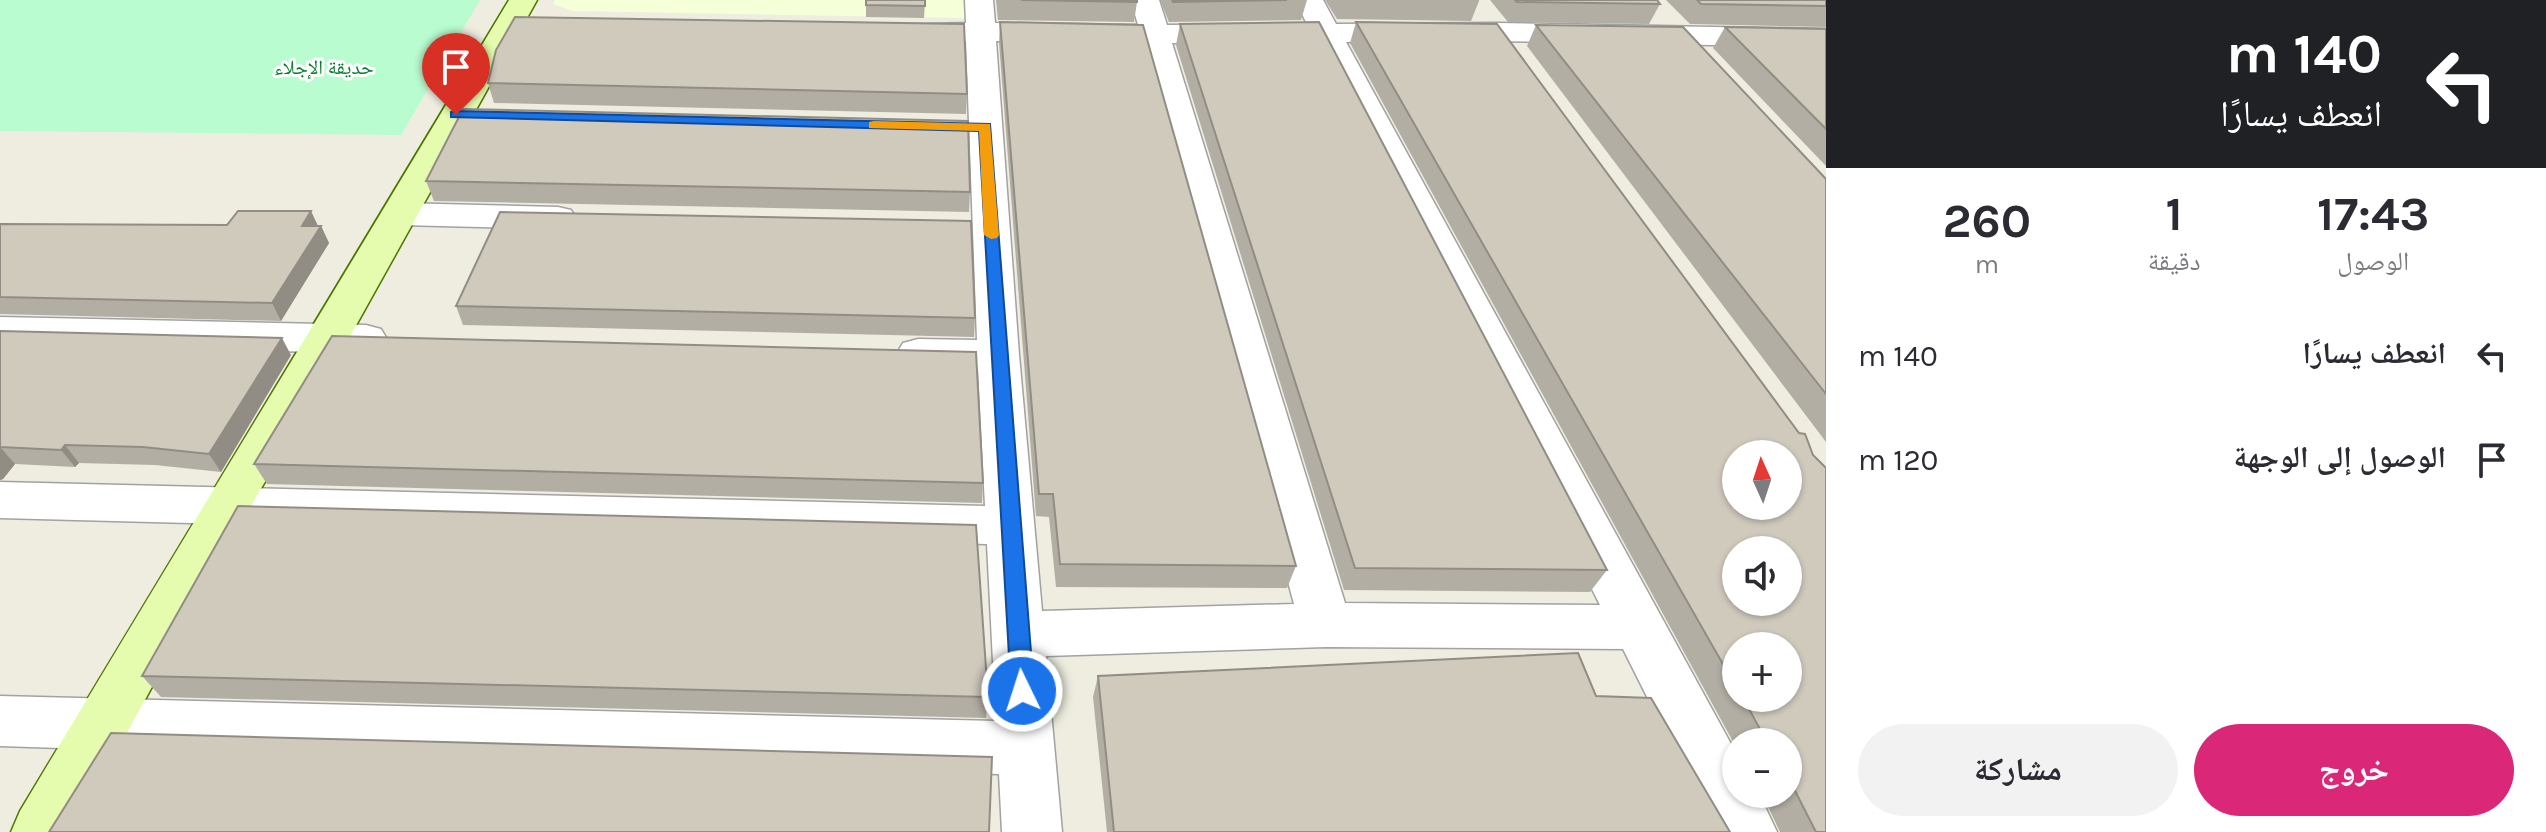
<!DOCTYPE html>
<html lang="ar">
<meta charset="utf-8">
<style>
:root{--surface:#fff;--page:#f2f2f3;--text:#2b2b33;--muted:#7c7c81;--accent:#db2777}
body{margin:0;font-family:Karla,"Noto Naskh Arabic",sans-serif;background:var(--page);color:var(--text);direction:rtl;height:100vh;display:flex;flex-direction:column;font-size:30px;white-space:nowrap}
*{box-sizing:border-box;margin:0}
p{font-size:26px;color:var(--muted)}
.icon{flex:none;width:44px;height:44px;fill:none;stroke:currentColor;stroke-width:2;stroke-linecap:round;stroke-linejoin:round}
.map{position:relative;flex:1;overflow:hidden;direction:ltr}
.sheet{display:flex;flex-direction:column;background:var(--surface);width:720px}
.sheet>*{flex:none}
.banner{background:#202124;color:#fff;overflow:hidden}
.needle{width:52px;rotate:357deg}
.buttons{position:absolute;left:1722px;top:440px;display:grid;gap:16px}
.buttons a{display:grid;place-items:center;width:80px;height:80px;border-radius:50%;background:var(--surface);box-shadow:0 2px 6px #0004;font-size:40px}
.pin{position:absolute;display:grid;place-items:center;width:68px;height:68px;color:#fff;margin:-82px -34px;border-radius:50% 50% 50% 0;rotate:-45deg;box-shadow:0 0 8px #0007}
.pin .icon{rotate:45deg}
.me{position:absolute;width:88px;margin:-44px;rotate:356deg;stroke-linejoin:round;filter:drop-shadow(0 0 6px #0008)}
.turn{display:flex;align-items:center;gap:28px;height:168px;padding:0 32px;font-size:36px}
.turn .icon{width:104px;height:104px;stroke-width:2.5}
.turn b{display:block;font-size:56px;line-height:68px}
.eta{display:flex;justify-content:space-evenly;align-items:center;height:136px;text-align:center}
.eta b{font-size:48px;font-weight:700;line-height:56px}
.action{display:flex;gap:16px;margin-top:auto;padding:16px 32px}
.action a{flex:1;height:92px;border-radius:48px;background:var(--accent);color:#fff;font-size:32px;font-weight:700;line-height:92px;text-align:center}
.action a+a{background:var(--page);color:var(--text)}
ul{padding:0;list-style:none}
li{display:flex;align-items:center;gap:24px;height:104px;padding:0 32px}
li div{flex:1}
li b{display:block;font-size:30px}
li em{font-style:normal}
main{display:flex;flex:1;min-height:0}
.map>svg:first-child{display:block}
.education{fill:#f5ffd8}
.park{fill:#b9fccf}
.lines{fill:none;stroke-linecap:round;stroke-linejoin:round}
.street-casing{stroke:#a2a2a2;stroke-width:3}
.secondary-casing{stroke:#4b7500;stroke-width:3}
.street{fill:#fff;fill-rule:evenodd}
.secondary{fill:#e5fcaf;fill-rule:evenodd}
.wall{fill:#b3aea3;fill-rule:evenodd}
.shaded-wall{fill:#928d84}
.building{fill:#d0cabd;stroke:#928d84;stroke-width:2;fill-rule:evenodd}
.route{fill:#1a73e8;stroke:#114b97;stroke-width:2}
.slow{fill:#f59e0b}
.labels{text-anchor:middle;stroke-width:6;stroke-linejoin:round;paint-order:stroke}
.far-park-label{font-size:20px;fill:#067d2e;stroke:#fff}
</style>
<main>
<section class="sheet">
<div class="banner">
<div class="turn"><svg class="icon" aria-label="left" viewBox="0 0 24 24"><path d="M17 20v-9H6M10 6l-5 5 5 5"/></svg><div><b>140 m</b>انعطف يسارًا</div></div>
</div>
<div class="eta">
<div><b>17:43</b><p>الوصول</p></div>
<div><b>1</b><p>دقيقة</p></div>
<div><b>260</b><p>m</p></div>
</div>
<ul>
<li><svg class="icon" aria-label="left" viewBox="0 0 24 24"><path d="M17 20v-9H6M10 6l-5 5 5 5"/></svg><div><b>انعطف يسارًا</b></div><em>140 m</em></li>
<li><svg class="icon" aria-label="arrive" viewBox="0 0 24 24"><path d="M6 21V4h12l-3 4 3 4H6"/></svg><div><b>الوصول إلى الوجهة</b></div><em>120 m</em></li>
</ul>
<div class="action"><a>خروج</a><a>مشاركة</a></div>
</section>
<div class="map">
<svg width="1826" height="832" viewBox="0 0 1826 832">
<rect width="100%" height="100%" fill="#eeede0"/>
<path class="education" d="M555,0H965V18L573,11L553,4Z"/>
<path class="park" d="M0,0H480L401,135L0,131Z"/>
<g class="lines">
<g class="street-casing">
<path id="street" d="M965,0H993L995,23L1138,25L1131,0H1159L1167,25L1307,24L1295,0H1323L1336,24L1497,23L1826,29V47L1497,41L1346,42L1736,753V794H1759L1777,832H1715L1623,649L1326,647L1046,656L1062,832H1002L999,774L550,764L0,746V696L996,721L987,544L0,518V482L985,506L978,369L918,367L903,363L897,353L903,343L918,339L977,340L966,41L894,37L889,31L894,25L966,23ZM996,41L1143,43L1294,604L1042,611L1019,355ZM1316,42L1600,605L1345,603L1172,43Z
M400,203L558,207L571,210L576,218L571,226L558,229L400,225L387,222L382,214L387,206Z
M0,317L366,325L381,329L387,339L381,349L366,353L0,345Z"/>
</g>
<g class="secondary-casing">
<path id="secondary" d="M509,0H537L349,338L245,516L73,832H11L20,811C182,540 347,271 509,0Z"/>
</g>
<use href="#street" class="street"/>
<use href="#secondary" class="secondary"/>
</g>
<path class="wall" d="M925,0L924,18L866,17V5Z
M996,0H1137V2L1134,22L998,20Z
M1160,0H1307L1301,20L1169,22Z
M1325,0H1479V1L1471,21L1337,19Z
M1490,0H1657L1660,4L1649,24L1508,22Z
M1666,0H1826V27L1690,24Z
M1000,22L1296,566L1287,588L1056,587L1049,517L1036,516L999,43Z
M1356,22L1813,455L1826,832H1780L1762,794H1788V742H1736V747L1350,43ZM1736,646L1788,698H1736Z
M1180,24L1607,570L1590,592L1344,590L1176,45Z
M1536,25L1826,179V442L1527,46Z
M1725,27L1826,29V166L1713,48Z
M488,83L967,94L966,114L494,103Z
M426,181L970,192L969,212L434,201Z
M0,224L321,226L329,243L281,321L0,314Z
M456,306L975,318L974,337L463,325Z
M0,331L291,355L221,472L155,465L79,463L75,467L15,464L3,479L0,480Z
M254,464L983,483L982,503L267,484Z
M142,676L988,697L986,718L161,697Z
M1098,676L1596,696L1730,832H1107L1093,697Z"/>
<path class="shaded-wall" d="M311,211L319,228L302,226Z
M321,226L329,243L281,321L272,303Z
M282,338L291,355L221,472L209,454Z
M65,445L79,463L75,467L61,450Z
M0,447L15,464L3,479L0,480Z"/>
<path class="building" d="M866,0H925V6L866,5Z
M1021,0H1137V2Z
M1172,0H1287L1173,2Z
M1515,0H1657L1660,4L1517,2Z
M1697,0H1826V6L1701,4Z
M515,17L964,24L967,94L488,83L496,50Z
M1000,22L1143,25L1296,566L1060,564L1053,494H1039Z
M1319,22L1607,570L1355,568L1180,24Z
M1356,22L1497,24L1799,433L1805,434L1813,455L1826,468V832H1816L1788,777V742H1767L1743,698H1788V646H1736V687ZM1736,454H1788V506H1736ZM1736,550H1788V602H1736Z
M1536,25L1683,27L1826,179V394Z
M1725,27L1826,29V129Z
M463,109L968,121L970,192L426,181Z
M238,211H311L302,226H321L272,303L0,297V224L227,225Z
M500,212L971,221L975,318L456,306Z
M0,331L282,338L209,454L143,447L65,445L61,450L0,447Z
M332,336L976,352L983,483L254,464Z
M238,506L976,525L988,697L142,676Z
M1578,653L1596,696L1651,698L1730,832H1114L1098,676Z
M111,733L992,757L989,832H49Z"/>
<path class="route" d="M456,111L990,124L1034,691L1030,698L1022,701L1014,698L1011,691L979,131L451,117V112Z"/>
<path class="slow" d="M874,121L990,124L999,235L997,238L991,239L984,235L979,131L869,128V122Z"/>
<g class="labels">
<g class="far-park-label">
<text x="324" y="74">حديقة الإجلاء</text>
</g>
</g>
</svg>
<div class="buttons">
<a><svg class="needle" viewBox="-14 -14 28 28"><path d="M0-13l5 13h-10z" fill="#e53935"/><path d="M0 13l5-13h-10z" fill="#7c7c81"/></svg></a>
<a><svg class="icon" aria-label="sound" viewBox="0 0 24 24"><path d="M4 9h4l5-4v14l-5-4H4zM17 9q2 3 0 6"/></svg></a>
<a>+</a>
<a>−</a>
</div>
<div class="pin" style="left:456px;top:115px;background:#d93025"><svg class="icon" aria-label="arrive" viewBox="0 0 24 24"><path d="M6 21V4h12l-3 4 3 4H6"/></svg></div>
<svg class="me" style="left:1022px;top:691px" viewBox="-20 -20 40 40"><circle r="17" fill="#1a73e8" stroke="#fff" stroke-width="3"/><path d="M0-11L8 9 0 5-8 9z" fill="#fff"/></svg>
</div>
</main>
